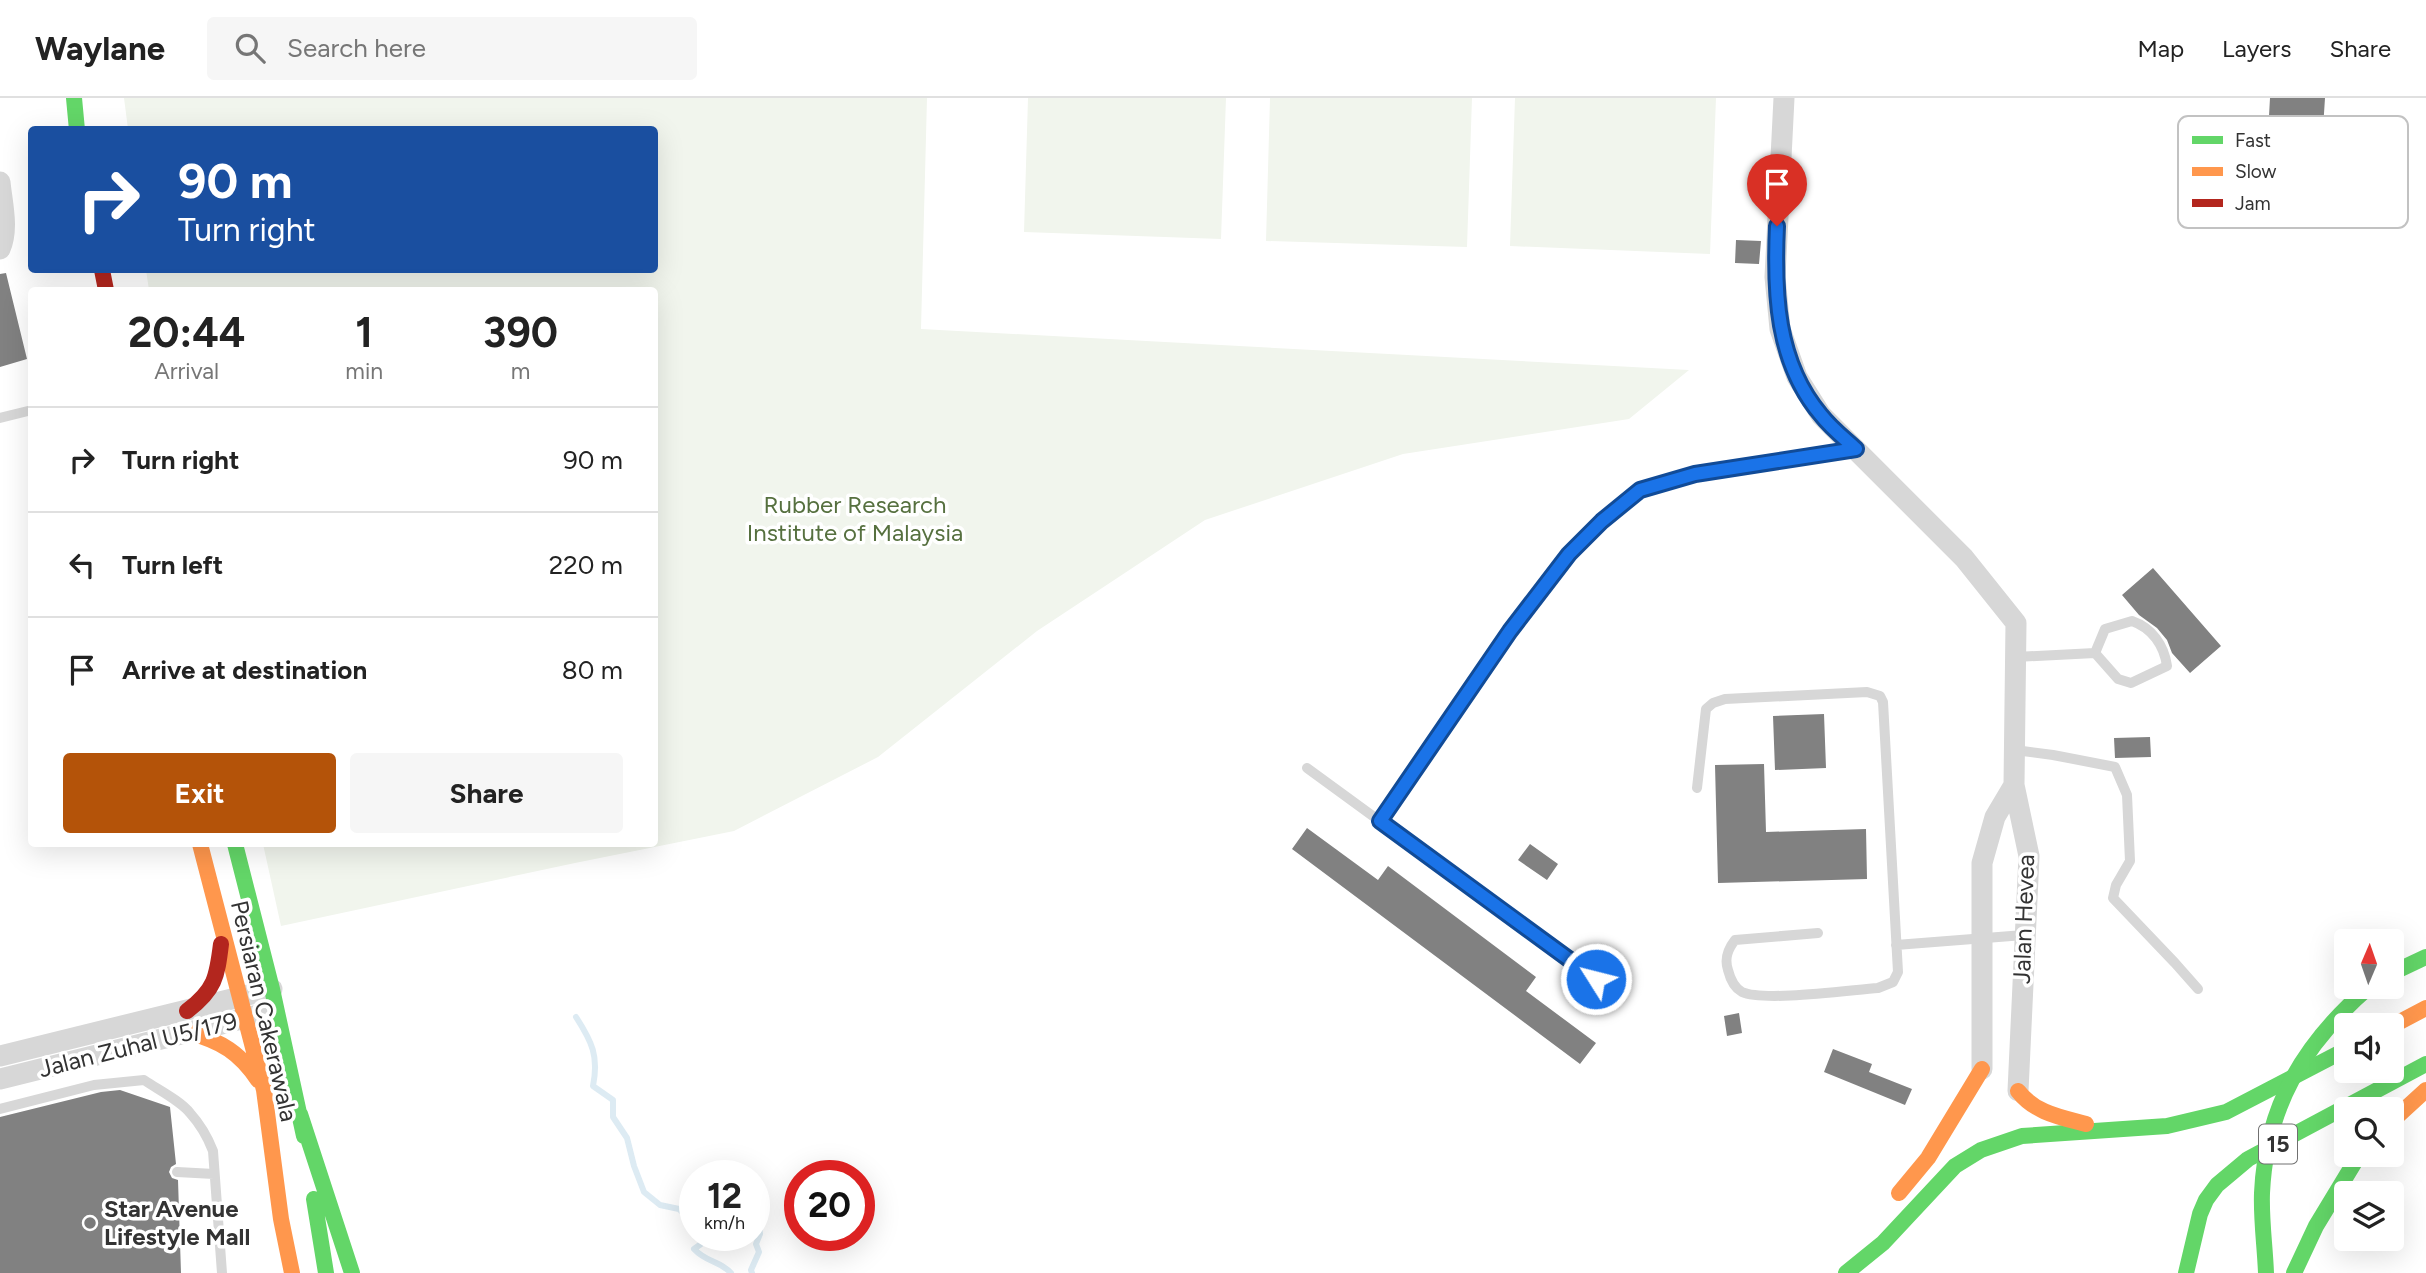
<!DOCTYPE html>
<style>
:root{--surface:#fff;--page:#f6f6f6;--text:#222;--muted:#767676;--line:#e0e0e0;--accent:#b45309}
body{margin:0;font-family:Figtree,sans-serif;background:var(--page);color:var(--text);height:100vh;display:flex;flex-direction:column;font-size:26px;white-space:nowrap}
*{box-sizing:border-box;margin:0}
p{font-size:23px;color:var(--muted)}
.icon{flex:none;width:38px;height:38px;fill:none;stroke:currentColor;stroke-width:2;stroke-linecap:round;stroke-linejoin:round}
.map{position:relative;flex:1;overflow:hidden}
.panel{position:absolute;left:28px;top:189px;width:630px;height:560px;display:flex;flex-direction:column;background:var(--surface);border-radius:7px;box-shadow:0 7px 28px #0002}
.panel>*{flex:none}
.top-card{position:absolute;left:28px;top:28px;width:630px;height:147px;border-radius:7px;box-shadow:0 7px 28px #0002;background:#1a4fa0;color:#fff;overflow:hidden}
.needle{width:46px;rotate:2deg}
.tools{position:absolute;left:2334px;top:831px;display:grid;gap:14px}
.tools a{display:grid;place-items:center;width:70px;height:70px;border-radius:7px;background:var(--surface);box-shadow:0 7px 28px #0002;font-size:35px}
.speed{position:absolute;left:679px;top:1062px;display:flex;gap:14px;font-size:35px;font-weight:700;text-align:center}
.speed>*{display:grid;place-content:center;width:91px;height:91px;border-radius:50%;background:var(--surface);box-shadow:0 7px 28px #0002;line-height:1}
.speed small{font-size:18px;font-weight:400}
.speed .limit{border:10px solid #d22;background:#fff;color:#111}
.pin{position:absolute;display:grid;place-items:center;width:60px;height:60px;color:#fff;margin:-72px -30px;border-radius:50% 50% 50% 0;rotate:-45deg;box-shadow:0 0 7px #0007}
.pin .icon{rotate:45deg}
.me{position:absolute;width:77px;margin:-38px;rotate:306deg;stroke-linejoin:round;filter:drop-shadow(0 0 5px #0008)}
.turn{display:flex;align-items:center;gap:24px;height:147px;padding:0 35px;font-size:32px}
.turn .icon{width:91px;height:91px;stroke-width:2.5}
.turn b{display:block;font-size:49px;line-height:60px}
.eta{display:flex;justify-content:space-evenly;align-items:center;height:119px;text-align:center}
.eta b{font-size:42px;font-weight:700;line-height:49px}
.primary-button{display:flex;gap:14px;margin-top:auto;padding:14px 35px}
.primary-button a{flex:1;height:80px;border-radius:7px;background:var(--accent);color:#fff;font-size:28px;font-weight:700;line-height:80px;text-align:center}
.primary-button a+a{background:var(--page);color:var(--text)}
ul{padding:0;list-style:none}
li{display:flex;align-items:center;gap:21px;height:105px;padding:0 35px;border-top:2px solid var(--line)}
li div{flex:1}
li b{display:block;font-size:26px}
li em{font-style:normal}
header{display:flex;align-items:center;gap:42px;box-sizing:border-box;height:98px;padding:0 35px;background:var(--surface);border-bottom:2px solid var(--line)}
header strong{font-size:33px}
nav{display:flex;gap:38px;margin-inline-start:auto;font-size:24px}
.search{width:490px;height:63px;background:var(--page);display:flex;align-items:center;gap:18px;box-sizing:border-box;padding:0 24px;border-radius:7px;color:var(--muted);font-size:26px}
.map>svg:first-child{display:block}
.green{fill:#f1f5ed}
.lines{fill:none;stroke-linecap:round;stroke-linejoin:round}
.stream{stroke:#ddebf3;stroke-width:6}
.building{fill:#818181}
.lane{stroke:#d7d7d7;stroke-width:10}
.street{stroke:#d7d7d7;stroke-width:21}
.fast{stroke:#63d668;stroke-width:16}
.slow{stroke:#ff974d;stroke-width:16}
.jam{stroke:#b3261e;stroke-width:16}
.fast-bridge{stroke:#63d668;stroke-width:16}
.route-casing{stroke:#114b97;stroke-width:18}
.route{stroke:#1a73e8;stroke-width:12}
.poi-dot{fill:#7a7a7a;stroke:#fff;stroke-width:2.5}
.labels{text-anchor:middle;stroke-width:7;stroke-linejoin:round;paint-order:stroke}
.shield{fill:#fff;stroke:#707070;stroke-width:2}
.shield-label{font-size:23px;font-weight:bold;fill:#333}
.park-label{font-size:24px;fill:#56703f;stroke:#fff}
.street-label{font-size:24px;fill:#333;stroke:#fff}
.poi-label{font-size:24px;font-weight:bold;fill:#333;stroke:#fff;text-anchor:start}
.key{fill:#fff;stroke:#c2c2c2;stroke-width:2}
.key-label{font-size:19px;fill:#333}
</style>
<header>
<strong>Waylane</strong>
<div class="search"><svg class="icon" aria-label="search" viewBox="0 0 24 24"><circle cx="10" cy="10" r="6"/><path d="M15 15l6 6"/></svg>Search here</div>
<nav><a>Map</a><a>Layers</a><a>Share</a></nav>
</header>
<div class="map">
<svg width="2426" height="1175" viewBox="0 0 2426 1175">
<rect width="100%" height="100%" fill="#fff"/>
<path class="green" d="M124,0H927L921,231L1689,272L1629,321L1403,356L1205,422L1037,533L878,659L734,733L575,765L281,828L263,746H654V192H149L146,172H654V32L128,31Z
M1028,0H1226L1221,141L1024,134Z
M1270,0H1472L1467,149L1266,143Z
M1515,0H1716L1710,156L1510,148Z"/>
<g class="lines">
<path class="stream" d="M576,919C592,944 599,958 593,988L613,1002V1019L627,1040L634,1068L644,1094L660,1107L679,1111L695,1127
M727,1138L708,1141L694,1151C707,1165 719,1162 731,1175
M752,1175L751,1172L759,1154L756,1146L760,1136L759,1127L754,1122"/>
</g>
<path class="building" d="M2270,0H2325L2319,92L2265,89Z
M1736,142L1761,143L1759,166L1735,165Z
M6,175L27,261L0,269V176Z
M2153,470L2221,548L2190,575L2172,555L2167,542L2157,530L2139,517L2122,497Z
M1824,616L1826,670L1775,672L1773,618Z
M2150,639L2151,659L2115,660L2114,640Z
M1764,666L1766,734L1866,731L1867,781L1718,785L1715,667Z
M1307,730L1378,782L1388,768L1536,879L1526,893L1596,945L1580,966L1292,751Z
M1530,746L1558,766L1547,782L1518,762Z
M1739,915L1742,935L1727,938L1724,918Z
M1833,951L1872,966L1869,974L1912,991L1905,1007L1824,974Z
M120,992L170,1009L176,1066L171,1069L169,1074L172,1080L178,1082L181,1175H0V1019L101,994Z"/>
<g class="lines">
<path class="lane" d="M0,320L32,312
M2132,523C2152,530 2164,547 2167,568L2131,585L2118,581L2095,555L2105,531Z
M2016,559L2095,555
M2015,652L2053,657L2115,669L2127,697L2130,763L2116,787L2113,800L2175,865L2198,891
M1307,670L1596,881
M1697,690L1706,611L1713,605L1725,601L1867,594L1880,598L1883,604L1898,874L1893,884L1878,890C1850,892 1764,904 1742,894C1733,889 1730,880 1728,872C1724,860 1728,851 1735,842L1818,835
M1380,723L1510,533L1569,456L1602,423L1640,392L1695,376L1855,351
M1896,847L2024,837
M0,1011L94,987L144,982C157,991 181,1003 190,1015C200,1026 208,1040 213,1053L222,1175
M177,1074L214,1076"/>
<path class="street" d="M1784,0L1775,179L1780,231L1797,279L1821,317L1964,460L2016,525L2014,687L2029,758L2018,993
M0,84C2,105 9,131 0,151
M0,958L272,891
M1982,971V765L1995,719L2014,687
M0,981L258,917"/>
<path class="fast" d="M74,0L77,32
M235,746L272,891L304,1038
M2392,875L2426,859
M300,1016L352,1175
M314,1101L326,1175
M1846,1175L1883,1145L1955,1068L1981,1052L2022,1038L2167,1028L2226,1014L2347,951
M2186,1175L2200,1116L2206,1102L2217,1087L2248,1061L2426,966
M2294,1175L2316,1128L2359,1057"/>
<path class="slow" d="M200,746L264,992L281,1121L292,1175
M2392,928L2426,910
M190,935C221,943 240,955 258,982
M2018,993C2035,1015 2060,1019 2086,1026
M2392,1023L2426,992
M1899,1095L1928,1060L1982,971"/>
<path class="jam" d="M102,172L106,192
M187,913C215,892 217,879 221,846"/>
<path class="fast-bridge" d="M2266,1175C2265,1148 2261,1122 2262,1095C2266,1008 2304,945 2369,889"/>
</g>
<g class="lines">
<g class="route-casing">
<path id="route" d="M1596,881L1380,723L1510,533L1569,456L1602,423L1640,392L1695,376L1856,351C1844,340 1831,330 1821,317C1776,264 1774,194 1777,128"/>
</g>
<use href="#route" class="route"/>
</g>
<circle class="poi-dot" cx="90" cy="1125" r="7"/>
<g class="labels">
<rect class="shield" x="2259" y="1026.5" width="38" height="39" rx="5"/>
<g class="shield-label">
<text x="2278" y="1054">15</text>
</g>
<g class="park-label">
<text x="855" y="415">Rubber Research<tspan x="855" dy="28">Institute of Malaysia</tspan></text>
</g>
<g class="street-label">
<text transform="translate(2024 821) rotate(-88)" y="8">Jalan Hevea</text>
<text transform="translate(264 913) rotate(77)" y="8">Persiaran Cakerawala</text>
<text transform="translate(138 947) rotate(-14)" y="8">Jalan Zuhal U5/179</text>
</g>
<g class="poi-label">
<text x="104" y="1119">Star Avenue<tspan x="104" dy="28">Lifestyle Mall</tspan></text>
</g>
</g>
<rect x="2178" y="18" width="230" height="112" rx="10" class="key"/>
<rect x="2192" y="38" width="31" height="8" fill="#63d668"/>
<rect x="2192" y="69" width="31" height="9" fill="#ff974d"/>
<rect x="2192" y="101" width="31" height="8" fill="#b3261e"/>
<g class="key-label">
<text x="2235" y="49">Fast</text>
<text x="2235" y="80">Slow</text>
<text x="2235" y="112">Jam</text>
</g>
</svg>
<div class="tools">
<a><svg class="needle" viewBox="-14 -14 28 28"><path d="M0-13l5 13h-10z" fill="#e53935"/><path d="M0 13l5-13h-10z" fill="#767676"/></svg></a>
<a><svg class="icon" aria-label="sound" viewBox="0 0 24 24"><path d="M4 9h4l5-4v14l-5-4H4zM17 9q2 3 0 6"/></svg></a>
<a><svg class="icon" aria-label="search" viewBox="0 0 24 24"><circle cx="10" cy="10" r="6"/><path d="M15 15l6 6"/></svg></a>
<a><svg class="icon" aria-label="layers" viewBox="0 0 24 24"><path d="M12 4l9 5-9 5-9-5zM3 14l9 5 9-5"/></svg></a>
</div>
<div class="speed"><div>12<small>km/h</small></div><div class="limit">20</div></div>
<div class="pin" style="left:1777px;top:128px;background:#d93025"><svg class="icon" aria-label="arrive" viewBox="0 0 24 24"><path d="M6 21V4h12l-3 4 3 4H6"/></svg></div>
<svg class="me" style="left:1596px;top:881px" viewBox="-20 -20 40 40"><circle r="17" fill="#1a73e8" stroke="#fff" stroke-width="3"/><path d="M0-11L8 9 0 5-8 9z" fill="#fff"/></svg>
<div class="top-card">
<div class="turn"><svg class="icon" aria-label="right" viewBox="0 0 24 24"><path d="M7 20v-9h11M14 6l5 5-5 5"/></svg><div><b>90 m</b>Turn right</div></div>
</div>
<section class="panel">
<div class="eta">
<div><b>20:44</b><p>Arrival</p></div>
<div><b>1</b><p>min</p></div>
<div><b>390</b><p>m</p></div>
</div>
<ul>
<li><svg class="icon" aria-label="right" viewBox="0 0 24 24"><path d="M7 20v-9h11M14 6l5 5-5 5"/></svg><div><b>Turn right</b></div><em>90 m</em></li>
<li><svg class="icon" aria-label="left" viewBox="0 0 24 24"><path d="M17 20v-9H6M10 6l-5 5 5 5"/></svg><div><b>Turn left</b></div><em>220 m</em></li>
<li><svg class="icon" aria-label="arrive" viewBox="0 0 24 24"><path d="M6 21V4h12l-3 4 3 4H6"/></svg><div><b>Arrive at destination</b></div><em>80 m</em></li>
</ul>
<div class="primary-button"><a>Exit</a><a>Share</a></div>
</section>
</div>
